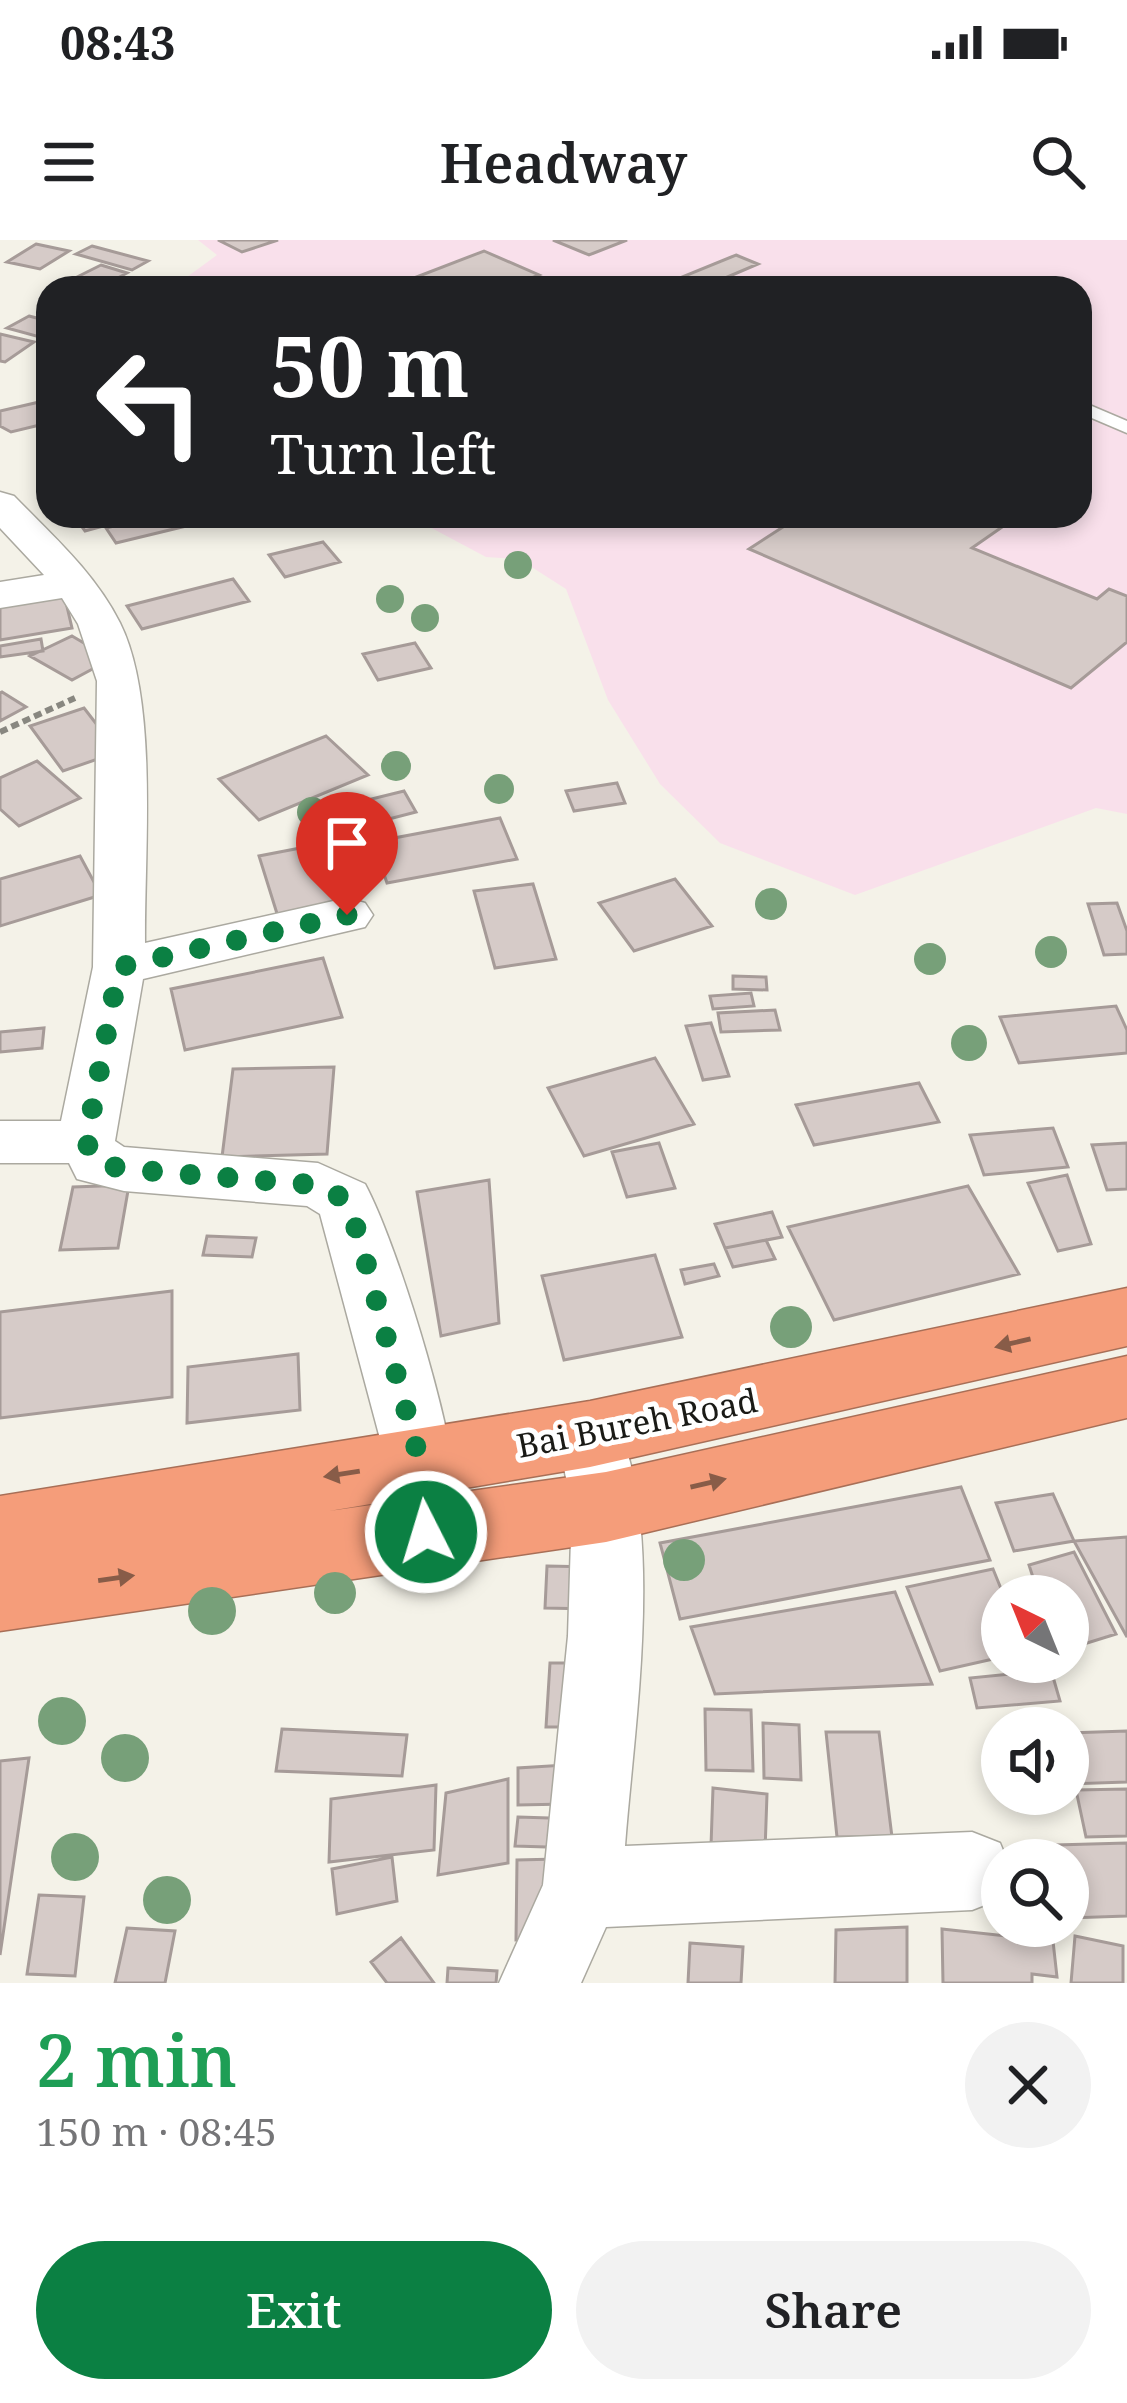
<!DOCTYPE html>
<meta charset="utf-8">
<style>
:root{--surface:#fff;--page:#f2f2f2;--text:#202124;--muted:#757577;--accent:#0b8043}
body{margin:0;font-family:"Noto Serif",serif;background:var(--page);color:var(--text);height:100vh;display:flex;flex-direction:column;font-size:45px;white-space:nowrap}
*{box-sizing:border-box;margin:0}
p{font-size:39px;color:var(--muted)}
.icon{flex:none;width:66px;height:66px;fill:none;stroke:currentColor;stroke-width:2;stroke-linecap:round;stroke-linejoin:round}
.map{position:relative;height:1743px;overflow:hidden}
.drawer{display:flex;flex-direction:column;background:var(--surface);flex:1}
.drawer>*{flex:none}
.guide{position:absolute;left:36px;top:36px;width:1056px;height:252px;border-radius:36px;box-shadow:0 6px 18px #0003;background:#202124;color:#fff;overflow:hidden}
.needle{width:78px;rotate:317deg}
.buttons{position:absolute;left:981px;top:1335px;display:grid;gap:24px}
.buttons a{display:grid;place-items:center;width:108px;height:108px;border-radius:50%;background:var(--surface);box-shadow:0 6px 18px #0003;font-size:60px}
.pin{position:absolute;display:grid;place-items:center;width:102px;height:102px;color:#fff;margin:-123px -51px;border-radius:50% 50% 50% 0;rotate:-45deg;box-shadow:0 0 12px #0007}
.pin .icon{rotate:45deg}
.me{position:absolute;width:132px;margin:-66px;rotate:355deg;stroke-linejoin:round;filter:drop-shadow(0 0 9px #0008)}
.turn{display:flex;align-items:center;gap:42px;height:252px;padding:0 36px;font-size:54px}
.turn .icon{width:156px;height:156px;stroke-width:2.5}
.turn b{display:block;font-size:84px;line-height:102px}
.round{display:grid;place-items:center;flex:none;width:126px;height:126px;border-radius:63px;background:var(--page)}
.summary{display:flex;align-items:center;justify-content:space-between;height:204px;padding:0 36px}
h1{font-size:72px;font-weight:600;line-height:90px;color:#1e9e55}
.primary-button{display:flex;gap:24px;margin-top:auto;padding:24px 36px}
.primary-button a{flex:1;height:138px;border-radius:72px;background:var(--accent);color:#fff;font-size:48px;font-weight:600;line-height:138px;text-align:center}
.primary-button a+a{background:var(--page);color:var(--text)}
.status{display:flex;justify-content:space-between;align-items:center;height:84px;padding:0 60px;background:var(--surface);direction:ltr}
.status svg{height:33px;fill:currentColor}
header{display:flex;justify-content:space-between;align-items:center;height:156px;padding:0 36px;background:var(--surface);font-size:54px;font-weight:600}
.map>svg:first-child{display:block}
.industrial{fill:#f9e0eb}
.building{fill:#d6cbc8;stroke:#a69b98;stroke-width:3}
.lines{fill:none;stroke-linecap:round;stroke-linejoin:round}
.lane-casing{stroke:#aba9a0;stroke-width:3}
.street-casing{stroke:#aba9a0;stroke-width:3}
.highway-casing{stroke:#a86f57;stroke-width:3}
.path{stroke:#888780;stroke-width:6;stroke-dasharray:8 4.5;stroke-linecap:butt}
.lane{fill:#fff;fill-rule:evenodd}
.street{fill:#fff;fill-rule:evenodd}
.highway{fill:#f59d7a;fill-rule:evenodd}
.tree{fill:#77a079}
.oneway{fill:#885c48}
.route{stroke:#0b8043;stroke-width:21;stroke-dasharray:0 37.8}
.labels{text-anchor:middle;stroke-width:10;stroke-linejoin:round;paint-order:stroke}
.street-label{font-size:33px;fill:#1a1a16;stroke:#fff}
</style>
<div class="status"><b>08:43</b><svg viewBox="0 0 49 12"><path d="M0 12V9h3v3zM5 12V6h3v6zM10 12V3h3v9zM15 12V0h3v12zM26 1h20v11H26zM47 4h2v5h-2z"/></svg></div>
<header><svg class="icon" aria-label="menu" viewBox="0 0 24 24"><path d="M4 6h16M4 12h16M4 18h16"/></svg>Headway<svg class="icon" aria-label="search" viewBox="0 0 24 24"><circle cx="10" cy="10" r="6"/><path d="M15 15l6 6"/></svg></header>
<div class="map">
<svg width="1127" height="1743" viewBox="0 0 1127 1743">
<rect width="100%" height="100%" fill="#f4f2e8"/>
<path class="industrial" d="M198,0H1127V574L1096,568L855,655L720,603L660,544L608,460L566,349L519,319L486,317L409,276H1080V48H172L217,15Z"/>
<path class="building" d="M218,0H278L242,12Z
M553,0H627L589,15Z
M36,4L69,11L40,29L7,22Z
M92,6L148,21L132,30L76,14Z
M484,11L539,35L507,48H388Z
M736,15L758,24L704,47L682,37Z
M101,25L127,33L99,48L71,40Z
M29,76L48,81V90L36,96L7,88Z
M0,94L34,102L5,122L0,121Z
M48,160V183L11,192L0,186V171Z
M90,276H140L85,291L77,280Z
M155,276H173L182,287L116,303L106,288Z
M800,276H1018L972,308L1097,359L1109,349L1127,356V402L1071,448L749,309Z
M323,302L340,322L285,337L269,315Z
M233,339L249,361L142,389L127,366Z
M64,354L72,388L0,400V364Z
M72,396L111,419L72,440L30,416Z
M41,399L43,411L0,417V406Z
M415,403L431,428L378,440L363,414Z
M0,453L2,452L26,467L0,481Z
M84,468L118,512L63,531L30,486Z
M326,496L368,535L259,580L219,539Z
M37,521L80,558L19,586L0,569V538Z
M617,543L625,563L574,571L566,551Z
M404,551L416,572L354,588L343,566Z
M500,578L517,619L387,643L373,602Z
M321,604L343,667L279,680L259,616Z
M80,616L101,655L0,686V639Z
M675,639L712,686L634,711L599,663Z
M533,644L556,719L495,728L474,651Z
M1117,663L1127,691V714L1104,715L1088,664Z
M323,718L342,777L185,810L171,749Z
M733,736L766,737L767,750L733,749Z
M751,753L754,766L713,769L710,756Z
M1116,766L1127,790V813L1019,823L1000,777Z
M775,770L780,790L721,792L718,773Z
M711,783L729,836L703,840L686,786Z
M44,788L42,808L0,812V792Z
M655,818L694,884L584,916L548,848Z
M334,827L327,914L222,917L233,829Z
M919,843L939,882L814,905L796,865Z
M1053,888L1068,927L984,935L970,895Z
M659,903L675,948L627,957L612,912Z
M1127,903V949L1107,950L1092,905Z
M1067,935L1091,1004L1058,1011L1028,943Z
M489,940L499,1083L441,1096L417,952Z
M129,945L118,1008L60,1010L73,947Z
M968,946L1019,1034L834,1080L788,987Z
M772,972L782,997L725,1008L715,984Z
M207,996L256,998L252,1017L203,1015Z
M766,1000L775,1019L733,1027L725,1008Z
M655,1015L682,1097L564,1120L542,1036Z
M714,1024L719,1036L685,1044L681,1030Z
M172,1051V1157L0,1178V1072Z
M298,1114L300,1170L187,1183L188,1127Z
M961,1247L990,1320L680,1379L660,1303Z
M1053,1254L1074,1301L1014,1311L996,1263Z
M1127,1297V1397L1074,1301Z
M1074,1312L1116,1394L1068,1409V1356H1039L1029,1325Z
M547,1326L592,1327V1369L545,1368Z
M993,1329L1004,1356L1002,1417L940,1431L907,1347Z
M895,1352L932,1444L715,1454L691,1387Z
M550,1423H573L570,1487H546Z
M1051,1430L1060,1461L977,1468L970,1438Z
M705,1469L751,1470L753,1531L706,1530Z
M763,1483L799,1485L801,1540L764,1538Z
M282,1489L407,1495L402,1536L276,1531Z
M1127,1491V1542L1068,1544V1493Z
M826,1492H879L892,1597H837Z
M29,1518L0,1715V1521Z
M565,1525L566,1564L518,1565V1528Z
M508,1539V1623L438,1635L446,1553Z
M436,1545L434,1610L329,1622L331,1559Z
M713,1548L767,1554L765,1611L711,1606Z
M1127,1549V1596L1086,1597L1076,1550Z
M518,1577L580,1579L579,1608L515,1606Z
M1127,1603V1676L1069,1678L1068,1620H1059L1056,1605Z
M392,1617L397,1661L337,1674L332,1629Z
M557,1619L558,1699L516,1700L517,1620Z
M39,1655L84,1657L75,1736L27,1734Z
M907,1687V1743H835L836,1690Z
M127,1688L175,1691L165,1743H115Z
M942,1689L1053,1701L1057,1737L1032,1734V1743H943Z
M1075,1696L1123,1706V1743H1071Z
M401,1698L434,1743H387L371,1722Z
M690,1703L743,1707L741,1743H688Z
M448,1728L497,1731L496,1743H447Z"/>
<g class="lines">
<g class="lane-casing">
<path id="lane" d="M1080,161L1127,181V193L1080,173Z"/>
</g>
<g class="street-casing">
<path id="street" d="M0,252L14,256C52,295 95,333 120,383C159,461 144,614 145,703L347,658L365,663L373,675L365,687L143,739L115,901L124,907L318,923L365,944C399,1007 463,1217 460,1288C460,1297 454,1305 450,1314L426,1323L402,1314L391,1292L386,1221L320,974L307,966L124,951L77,939L69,923H0V881H61L93,727L97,441L78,384L62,358L0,368V342L44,335L0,288Z
M590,1166L613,1174C667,1285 634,1484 625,1606L972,1592L1000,1603L1007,1620H1002L1000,1659L972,1670L606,1687L581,1743H499L543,1645L568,1396L572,1267L557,1194L567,1174Z"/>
</g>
<g class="highway-casing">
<path id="highway" d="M1127,1048V1106L590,1227L329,1271L606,1232L1127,1116V1178L606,1302L0,1391V1256L590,1161Z"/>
</g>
<path class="path" d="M0,492L75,458"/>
<use href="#lane" class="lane"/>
<use href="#street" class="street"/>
<use href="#highway" class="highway"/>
</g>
<g class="tree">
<circle cx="518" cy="325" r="14"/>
<circle cx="390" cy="359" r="14"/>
<circle cx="425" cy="378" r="14"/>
<circle cx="396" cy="526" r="15"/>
<circle cx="499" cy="549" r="15"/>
<circle cx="312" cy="572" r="15"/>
<circle cx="771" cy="664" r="16"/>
<circle cx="1051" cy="712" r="16"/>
<circle cx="930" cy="719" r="16"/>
<circle cx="969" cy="803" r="18"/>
<circle cx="791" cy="1087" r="21"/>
<circle cx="684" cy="1320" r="21"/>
<circle cx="335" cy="1353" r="21"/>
<circle cx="212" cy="1371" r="24"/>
<circle cx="62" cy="1481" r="24"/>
<circle cx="125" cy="1518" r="24"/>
<circle cx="75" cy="1617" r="24"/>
<circle cx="167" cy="1660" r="24"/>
</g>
<defs><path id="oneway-solid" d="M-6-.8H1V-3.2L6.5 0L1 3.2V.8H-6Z" transform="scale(3)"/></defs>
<g class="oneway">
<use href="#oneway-solid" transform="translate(1013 1103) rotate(167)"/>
<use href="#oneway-solid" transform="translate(342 1234) rotate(171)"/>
<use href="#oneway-solid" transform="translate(708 1243) rotate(-13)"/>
<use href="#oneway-solid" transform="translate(116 1338) rotate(-8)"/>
</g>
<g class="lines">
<path class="route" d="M347,675L119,727L86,902L98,923L124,929L318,945L344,959L358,993L420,1222L426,1292"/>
</g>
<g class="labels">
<g class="street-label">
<text transform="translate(637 1183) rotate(-11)" y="12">Bai Bureh Road</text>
</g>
</g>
</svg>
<div class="buttons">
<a><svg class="needle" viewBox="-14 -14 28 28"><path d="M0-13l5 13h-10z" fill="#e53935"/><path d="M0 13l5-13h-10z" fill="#757577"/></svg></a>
<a><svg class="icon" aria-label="sound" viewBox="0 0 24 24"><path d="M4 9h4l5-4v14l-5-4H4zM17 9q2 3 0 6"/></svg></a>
<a><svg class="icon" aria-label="search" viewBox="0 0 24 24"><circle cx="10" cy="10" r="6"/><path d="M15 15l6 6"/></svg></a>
</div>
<div class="pin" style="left:347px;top:675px;background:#d93025"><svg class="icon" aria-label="arrive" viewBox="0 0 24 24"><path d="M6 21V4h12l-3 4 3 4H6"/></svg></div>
<svg class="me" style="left:426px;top:1292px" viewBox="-20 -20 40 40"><circle r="17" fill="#0b8043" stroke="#fff" stroke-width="3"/><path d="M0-11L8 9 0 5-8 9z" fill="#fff"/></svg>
<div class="guide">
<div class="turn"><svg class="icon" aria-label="left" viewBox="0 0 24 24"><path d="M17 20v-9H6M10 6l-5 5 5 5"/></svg><div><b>50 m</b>Turn left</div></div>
</div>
</div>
<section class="drawer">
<div class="summary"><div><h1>2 min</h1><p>150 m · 08:45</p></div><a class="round"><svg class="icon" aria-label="close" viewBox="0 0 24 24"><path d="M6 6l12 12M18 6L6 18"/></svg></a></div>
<div class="primary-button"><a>Exit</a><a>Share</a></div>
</section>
